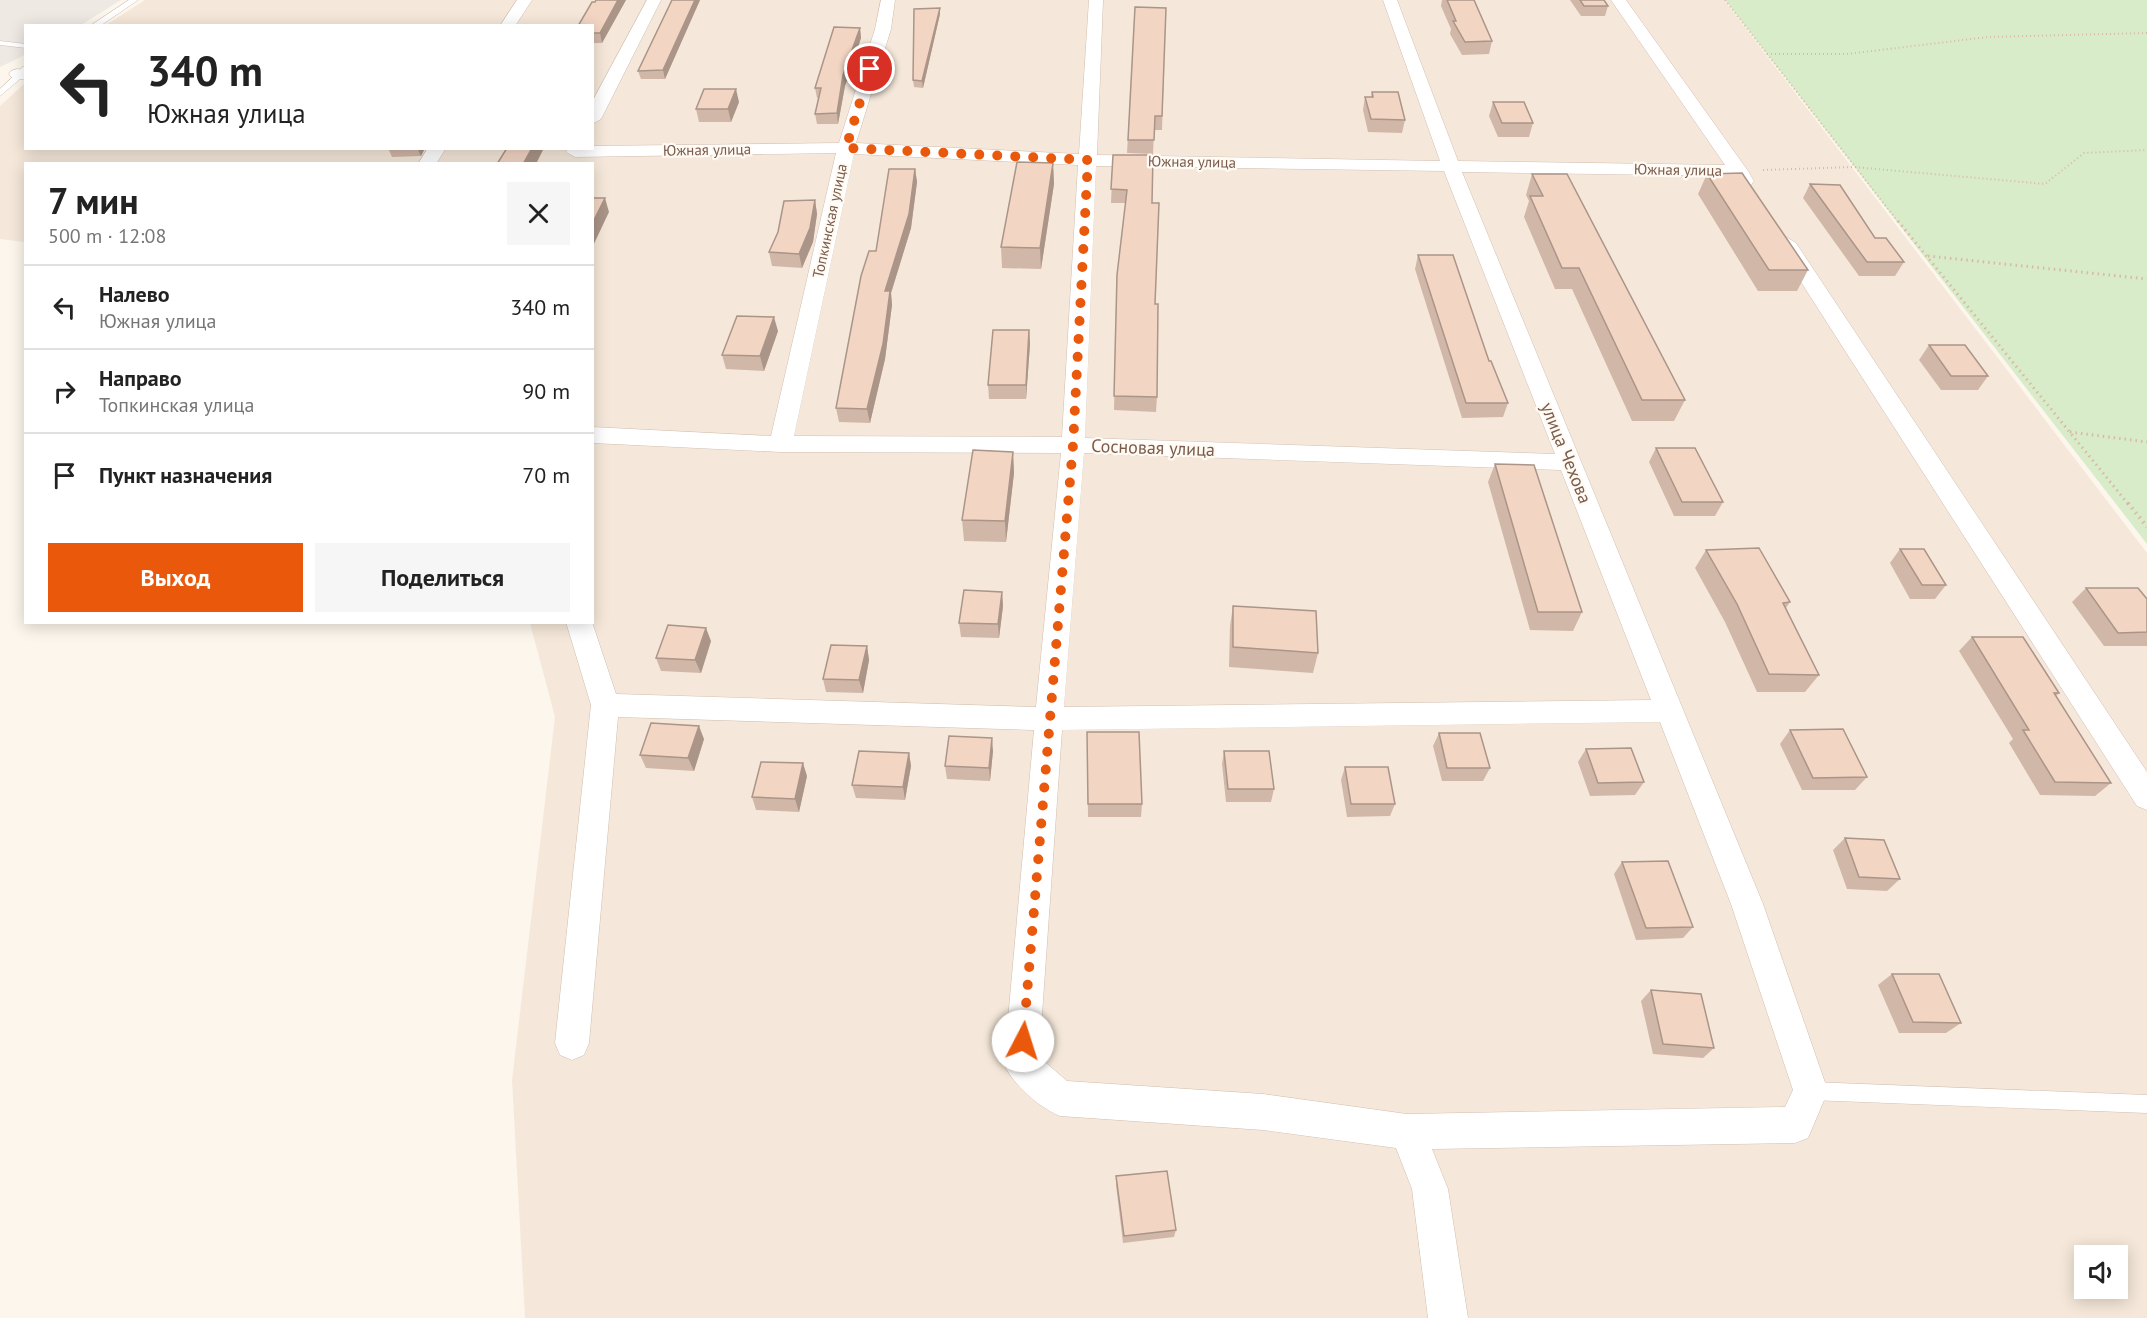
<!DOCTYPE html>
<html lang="ru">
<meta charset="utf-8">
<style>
:root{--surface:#fff;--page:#f6f6f6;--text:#222;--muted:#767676;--line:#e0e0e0;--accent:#ea580c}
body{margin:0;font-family:"PT Sans",sans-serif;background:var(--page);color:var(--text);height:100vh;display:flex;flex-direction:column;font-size:22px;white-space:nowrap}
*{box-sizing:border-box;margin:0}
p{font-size:20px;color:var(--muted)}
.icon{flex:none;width:33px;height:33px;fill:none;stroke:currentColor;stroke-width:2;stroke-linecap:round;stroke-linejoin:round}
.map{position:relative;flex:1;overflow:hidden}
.drawer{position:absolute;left:24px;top:162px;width:570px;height:462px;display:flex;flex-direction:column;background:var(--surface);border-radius:0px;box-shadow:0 3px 15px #0003}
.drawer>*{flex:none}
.top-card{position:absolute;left:24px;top:24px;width:570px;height:126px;border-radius:0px;box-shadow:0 3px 15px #0003;background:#fff;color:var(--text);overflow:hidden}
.controls{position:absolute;left:2074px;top:1245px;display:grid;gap:12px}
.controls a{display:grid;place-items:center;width:54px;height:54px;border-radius:0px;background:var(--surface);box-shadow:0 3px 15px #0003;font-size:30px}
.pin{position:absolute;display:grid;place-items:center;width:51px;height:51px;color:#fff;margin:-26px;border:3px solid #fff;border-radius:50%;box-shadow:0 2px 6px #0007}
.me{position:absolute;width:66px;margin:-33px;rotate:5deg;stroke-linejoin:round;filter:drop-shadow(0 0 4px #0008)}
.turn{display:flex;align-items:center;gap:21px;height:126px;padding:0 24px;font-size:27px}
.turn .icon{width:78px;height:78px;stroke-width:2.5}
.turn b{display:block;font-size:42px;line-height:51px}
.round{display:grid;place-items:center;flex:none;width:63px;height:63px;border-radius:0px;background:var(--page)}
.overview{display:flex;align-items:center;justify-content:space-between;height:102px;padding:0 24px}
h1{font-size:36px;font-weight:800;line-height:45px}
.action{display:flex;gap:12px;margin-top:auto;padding:12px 24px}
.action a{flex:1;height:69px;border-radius:0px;background:var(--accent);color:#fff;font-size:24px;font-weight:800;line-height:69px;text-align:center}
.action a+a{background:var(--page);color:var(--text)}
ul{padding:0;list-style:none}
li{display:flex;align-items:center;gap:18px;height:84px;padding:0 24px;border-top:2px solid var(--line)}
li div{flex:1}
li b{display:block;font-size:22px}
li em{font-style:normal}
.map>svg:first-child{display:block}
.residential{fill:#f5e8da;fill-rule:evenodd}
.industrial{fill:#efe9e4}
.green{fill:#d8ecc9}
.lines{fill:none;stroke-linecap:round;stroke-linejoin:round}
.lane-casing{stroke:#d1beb0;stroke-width:1}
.street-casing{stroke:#d1beb0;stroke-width:1}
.path-far2{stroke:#d9b8a5;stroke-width:2;stroke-dasharray:1 3;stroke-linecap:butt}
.path-far1{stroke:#d9b8a5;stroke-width:3;stroke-dasharray:1.5 4;stroke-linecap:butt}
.path{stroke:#d9b8a5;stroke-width:4;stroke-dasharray:1.5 4.5;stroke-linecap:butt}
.lane{fill:#fff;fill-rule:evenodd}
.street{fill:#fff;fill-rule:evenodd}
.wall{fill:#d1b7a8}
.shaded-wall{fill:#aa9588}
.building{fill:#f3d5c3;stroke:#aa9588;stroke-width:1.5}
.route{stroke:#ea580c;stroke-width:10;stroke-dasharray:0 18}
.labels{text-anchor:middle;stroke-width:4.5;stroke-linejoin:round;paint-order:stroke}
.far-street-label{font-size:15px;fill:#7a5c4d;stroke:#fffaf3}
.street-label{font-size:18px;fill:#7a5c4d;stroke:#fffaf3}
</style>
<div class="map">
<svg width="2147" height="1318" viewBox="0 0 2147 1318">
<rect width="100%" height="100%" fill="#fdf6ec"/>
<path class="residential" d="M145,0H1724L2147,553V1318H525L512,1080L555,717L530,623L592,622V164H26L25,242L0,239V106L25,83L26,148H592V26L106,25ZM2085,1256H2118V1288H2085Z"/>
<path class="industrial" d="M0,0H121L81,25L26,26L25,55L0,67Z"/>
<path class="green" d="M1725,0H2147V544Z"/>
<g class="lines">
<g class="lane-casing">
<path id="lane" d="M129,0H138L100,26H90Z
M0,41L26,44V48L0,45Z
M23,67H26V74L0,96V89Z
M1811,1082L2147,1095V1113L1811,1100L1805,1097L1802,1091L1805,1085Z"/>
</g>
<g class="street-casing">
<path id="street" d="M517,0H532L515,26H500Z
M647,0H661L601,119L592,124V102Z
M881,0H895L891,29L856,143L1079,154L1089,0H1103L1097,155L1440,161L1383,0H1397L1458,161L1725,165L1611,0H1626L1748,171L1754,181L1751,185H1739L1733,176L1462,172L1763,904L1828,1091L1808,1138L1795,1143L1432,1149L1448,1189L1468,1318H1428L1412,1189L1396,1148L1263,1130L1060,1116C1039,1107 1013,1085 1004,1064L1034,730L618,717L589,1043L584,1055L572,1060L560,1055L555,1043L591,705L566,622H592L616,694L1036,707L1061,453L781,452L592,443V427L771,436L836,153L575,157L566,152L569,148L592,146L839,143L875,29ZM854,154L1078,165L1062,437L794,436ZM1096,166L1444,171L1555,454L1085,438ZM1084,453L1561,470L1651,700L1064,707ZM1660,722L1731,904L1793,1090L1785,1107L1407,1114L1263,1094L1067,1081L1039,1057L1062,730Z
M17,69L26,70V80L11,77L9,74L11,71Z
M428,148H446L436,164H418Z
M1786,237L1796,243L2147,772V810L2137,806L1776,243Z"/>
</g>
<path class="path-far2" d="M1725,0L1899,223
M1767,54H1847L1988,37L2147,33
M1763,170L1854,167L2045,184L2084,153L2147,150"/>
<path class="path-far1" d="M1898,221L2129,505
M1928,256L2147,279
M2070,432L2147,442"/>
<path class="path" d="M2128,503L2147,527"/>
<use href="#lane" class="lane"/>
<use href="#street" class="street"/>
</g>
<path class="wall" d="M596,0H626L602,43H592V26Z
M672,0H700L665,79H641L638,71Z
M1442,0H1474L1492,41L1489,54L1462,55L1450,34L1451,29L1441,6Z
M1570,0H1604L1608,6L1605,16H1581Z
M1135,7L1166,8L1162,130H1154L1153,154L1127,153Z
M940,8V14L923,88L914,87L913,80Z
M860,28L861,38L845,86L838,124H817L815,114L818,98H817L815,88Z
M1372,92L1405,120L1402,133L1368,132L1363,110L1365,97H1371Z
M739,102L731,122H699L696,109Z
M1493,102L1533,123L1529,137H1498L1489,116Z
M388,148H425L421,156L392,157Z
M1113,155L1152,203L1157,397L1156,412L1114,410L1117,275L1126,203H1111Z
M1053,163L1054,184L1041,269L1002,268L1001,247Z
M915,169L917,182L911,228L891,293L892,305L885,359L870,423L839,422L836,408L876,251Z
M1532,174L1685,400L1674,421H1632L1572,289H1555L1524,217L1529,201L1526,195Z
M1707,174L1808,270L1797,291H1758L1698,194Z
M1810,184L1904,262L1895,276H1859L1803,198Z
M815,200L817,214L813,242L802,268L772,266L769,252Z
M1418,255L1508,403L1503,417L1462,418L1415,269Z
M1029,330L1030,344L1026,399H989L988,385Z
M778,331L764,371L726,369L722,355Z
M1929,345L1988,376L1978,390H1941L1919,360Z
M1656,448L1723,502L1715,516H1674L1649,462Z
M1013,452L1014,473L1006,542L964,541L962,520Z
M1495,464L1582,612L1573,631L1530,630L1488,482Z
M1900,549L1946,585L1935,599H1910L1890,563Z
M1706,550L1790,602L1786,608L1819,675L1805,692H1757L1725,622L1695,568Z
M2086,588L2147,599V646H2104L2072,602Z
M1002,592L1003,606L999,638L961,637L959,623Z
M1233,606L1318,653L1313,673L1229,667L1230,626Z
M1972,637L2059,693L2056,696L2111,783L2095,796L2040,795L2009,743L2013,739L1959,651Z
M711,641L701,673L661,671L656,658Z
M867,646L869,660L863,693L826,692L823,679Z
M1790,730L1867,777L1855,790H1802L1780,744Z
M1439,733L1490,768L1483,781H1442L1433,746Z
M704,739L694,771L646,768L640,755Z
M1087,745L1142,804L1141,817H1088Z
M1586,749L1644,782L1635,795L1590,796L1578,762Z
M993,751L990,781L947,779L945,766Z
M1224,751L1274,789L1271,802H1226L1222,764Z
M909,753L911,766L905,800L856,798L852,785Z
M1345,767L1395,804L1390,816L1347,817L1341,780Z
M807,776L799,812L756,810L752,797Z
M1845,838L1900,879L1887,891L1847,889L1833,850Z
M1622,862L1693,927L1683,938L1636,940L1614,874Z
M1892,974L1961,1023L1946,1033H1899L1878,985Z
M1651,990L1714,1048L1703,1058L1653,1054L1641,1001Z
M1116,1176L1176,1230L1174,1237L1123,1243L1116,1185Z"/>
<path class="shaded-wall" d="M618,0H626L602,43L600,33Z
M695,0H700L665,79L663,70Z
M940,8V14L923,88L922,81Z
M860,28L861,38L845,86L838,124L837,113L843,75Z
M736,89L739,102L731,122L728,109Z
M417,148H425L421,156Z
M532,148H544L536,164H523Z
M1053,163L1054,184L1041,269L1040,248Z
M915,169L917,182L911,228L891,293L892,305L885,359L870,423L867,409L885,291Z
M605,198L609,212L592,248V224Z
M815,200L817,214L813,242L802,268L799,254Z
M774,317L778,331L764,371L760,356Z
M1029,330L1030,344L1026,399V385Z
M1013,452L1014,473L1006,542L1005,521Z
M1002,592L1003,606L999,638L998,624Z
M706,628L711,641L701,673L695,660Z
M867,646L869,660L863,693L859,680Z
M699,726L704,739L694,771L688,758Z
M992,738L993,751L990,781L989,768Z
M909,753L911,766L905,800L903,787Z
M803,763L807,776L799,812L795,799Z"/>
<path class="building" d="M596,0H618L600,33H592V26H578L592,2H595Z
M672,0H695L663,70L638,71Z
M1447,0H1474L1492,41L1465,42L1453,21H1456Z
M1580,0H1604L1608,6H1584Z
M1135,7L1166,8L1162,116H1155L1154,140H1128Z
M940,8L922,81L913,80L914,9Z
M834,27L860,28L843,75L837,113L815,114L821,88H815Z
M704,89H736L728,109H696Z
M1372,92H1398L1405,120L1371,119L1365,97H1373Z
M1493,102H1524L1533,123H1502Z
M507,148H532L523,164H497Z
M1113,155H1153L1152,203H1159L1155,304H1158L1157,397L1114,396L1117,275L1127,190L1111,189Z
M1017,162L1053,163L1040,248L1001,247Z
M889,169H915L909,214L885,291H890L883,344L867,409L836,408L861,276L869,251H876Z
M1742,173L1808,270H1769L1707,174Z
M1532,174H1567L1685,400H1642L1579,268H1562L1530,196H1543Z
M1810,184L1840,185L1875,238H1886L1904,262H1867Z
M592,198H605L592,224Z
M815,200L810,228L799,254L769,252L778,232L784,201Z
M1418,255H1453L1489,361H1491L1508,403H1466Z
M737,316L774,317L760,356L722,355Z
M993,330H1029L1026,385H988Z
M1929,345H1965L1988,376H1951Z
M1656,448H1695L1723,502H1682Z
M973,450L1013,452L1005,521L962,520Z
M1495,464L1534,465L1582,612H1538Z
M1759,548L1790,602L1783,603L1819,675L1769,674L1737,604L1706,550Z
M1900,549H1924L1946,585H1922Z
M2086,588H2138L2147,599V632L2118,633Z
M964,590L1002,592L998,624L959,623Z
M1233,606L1316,611L1318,653L1233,647Z
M668,625L706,628L695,660L656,658Z
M1972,637H2023L2059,693H2054L2111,783L2055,782L2023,730H2029Z
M831,645L867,646L859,680L823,679Z
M651,723L699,726L688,758L640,755Z
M1843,729L1867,777L1813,778L1790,730Z
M1087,732H1139L1142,804H1088Z
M1439,733H1480L1490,768H1447Z
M949,736L992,738L989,768L945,766Z
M1631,748L1644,782L1598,783L1586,749Z
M859,751L909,753L903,787L852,785Z
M1224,751H1269L1274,789H1228Z
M761,762L803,763L795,799L752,797Z
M1345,767H1388L1395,804H1351Z
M1845,838L1884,840L1900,879L1859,877Z
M1668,861L1693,927L1646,928L1622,862Z
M1892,974H1939L1961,1023L1913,1022Z
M1651,990L1701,994L1714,1048L1663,1044Z
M1167,1171L1176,1230L1124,1236L1116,1176Z"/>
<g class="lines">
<path class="route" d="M870,69L846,148L1088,160L1073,445L1023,1041"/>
</g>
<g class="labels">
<g class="far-street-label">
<text transform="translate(707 150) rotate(-1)" y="5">Южная улица</text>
<text transform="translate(1192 162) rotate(1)" y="5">Южная улица</text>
<text transform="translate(1678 170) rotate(1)" y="5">Южная улица</text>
<text transform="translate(830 221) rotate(-78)" y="5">Топкинская улица</text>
</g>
<g class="street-label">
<text transform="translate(1153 448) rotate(2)" y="6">Сосновая улица</text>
<text transform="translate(1566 453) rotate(68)" y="6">улица Чехова</text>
</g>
</g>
</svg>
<div class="controls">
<a><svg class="icon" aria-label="sound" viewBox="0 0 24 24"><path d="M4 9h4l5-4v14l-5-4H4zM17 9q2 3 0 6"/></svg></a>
</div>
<div class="pin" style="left:870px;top:69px;background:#d93025"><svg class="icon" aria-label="arrive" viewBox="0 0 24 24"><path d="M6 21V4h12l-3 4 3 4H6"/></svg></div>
<svg class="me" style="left:1023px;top:1041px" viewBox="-20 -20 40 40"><circle r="19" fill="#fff"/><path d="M0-13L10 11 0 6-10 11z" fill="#ea580c"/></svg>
<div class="top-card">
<div class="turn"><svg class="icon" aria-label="left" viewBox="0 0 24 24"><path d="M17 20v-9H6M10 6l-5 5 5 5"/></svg><div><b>340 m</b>Южная улица</div></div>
</div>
<section class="drawer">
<div class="overview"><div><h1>7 мин</h1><p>500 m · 12:08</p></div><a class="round"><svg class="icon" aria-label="close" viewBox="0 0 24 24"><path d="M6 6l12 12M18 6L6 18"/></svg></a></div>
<ul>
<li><svg class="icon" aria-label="left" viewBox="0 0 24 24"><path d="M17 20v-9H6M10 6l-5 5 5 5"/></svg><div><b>Налево</b><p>Южная улица</p></div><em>340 m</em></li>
<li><svg class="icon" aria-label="right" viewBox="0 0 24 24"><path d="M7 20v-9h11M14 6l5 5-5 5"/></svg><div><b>Направо</b><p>Топкинская улица</p></div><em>90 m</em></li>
<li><svg class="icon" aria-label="arrive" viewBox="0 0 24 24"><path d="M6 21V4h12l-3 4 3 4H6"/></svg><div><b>Пункт назначения</b></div><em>70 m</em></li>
</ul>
<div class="action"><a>Выход</a><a>Поделиться</a></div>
</section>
</div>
